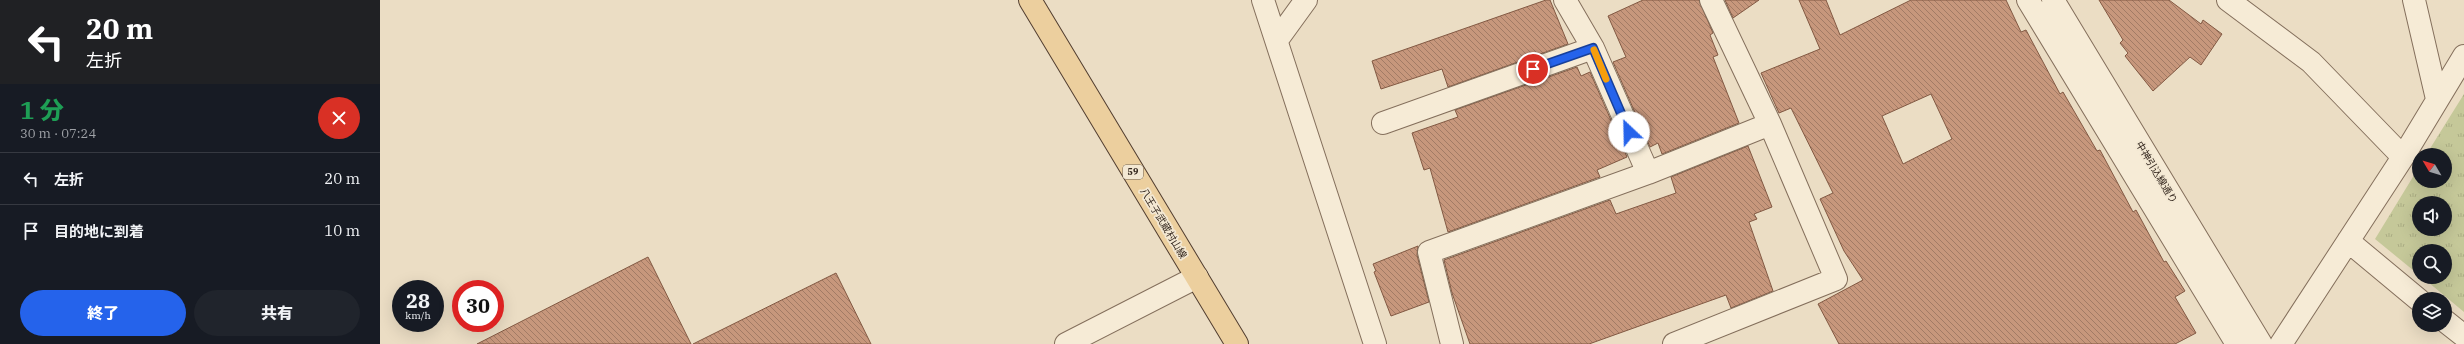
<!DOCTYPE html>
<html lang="ja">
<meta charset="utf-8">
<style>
:root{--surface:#171b24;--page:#20242c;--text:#f1f3f6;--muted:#9ea1a6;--line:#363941;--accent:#2563eb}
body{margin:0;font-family:"IBM Plex Serif","Noto Sans JP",serif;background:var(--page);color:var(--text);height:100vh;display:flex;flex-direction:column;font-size:15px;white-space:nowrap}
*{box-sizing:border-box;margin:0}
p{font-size:13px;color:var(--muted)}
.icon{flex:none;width:22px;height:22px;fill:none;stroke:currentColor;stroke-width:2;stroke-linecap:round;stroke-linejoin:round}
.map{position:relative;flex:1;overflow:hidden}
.details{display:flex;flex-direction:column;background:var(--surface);width:380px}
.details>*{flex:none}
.top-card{background:#202124;color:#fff;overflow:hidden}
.needle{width:26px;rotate:308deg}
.fabs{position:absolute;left:2032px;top:148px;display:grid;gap:8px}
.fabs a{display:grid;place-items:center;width:40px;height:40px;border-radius:50%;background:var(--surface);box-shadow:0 4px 16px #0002;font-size:20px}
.speed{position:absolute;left:12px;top:280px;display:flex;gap:8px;font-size:20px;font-weight:700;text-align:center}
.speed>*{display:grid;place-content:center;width:52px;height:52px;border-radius:50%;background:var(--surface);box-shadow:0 4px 16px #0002;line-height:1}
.speed small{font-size:10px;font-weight:400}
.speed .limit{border:6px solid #d22;background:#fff;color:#111}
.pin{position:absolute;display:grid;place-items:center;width:34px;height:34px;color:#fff;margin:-17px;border:2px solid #fff;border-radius:50%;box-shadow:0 1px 4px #0007}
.me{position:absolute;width:44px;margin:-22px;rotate:336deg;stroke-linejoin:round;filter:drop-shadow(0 0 3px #0008)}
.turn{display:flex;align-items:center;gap:14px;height:84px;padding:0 20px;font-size:18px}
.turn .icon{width:52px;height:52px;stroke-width:2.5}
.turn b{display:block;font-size:28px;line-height:34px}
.round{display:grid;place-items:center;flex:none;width:42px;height:42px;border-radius:21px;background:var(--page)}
.head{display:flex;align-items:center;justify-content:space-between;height:68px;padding:0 20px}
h1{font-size:24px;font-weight:800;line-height:30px;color:#1e9e55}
.primary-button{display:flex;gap:8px;margin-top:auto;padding:8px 20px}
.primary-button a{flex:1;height:46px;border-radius:24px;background:var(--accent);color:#fff;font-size:16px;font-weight:800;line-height:46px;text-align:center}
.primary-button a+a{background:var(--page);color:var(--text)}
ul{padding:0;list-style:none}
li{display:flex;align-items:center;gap:12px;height:52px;padding:0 20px;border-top:1px solid var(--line)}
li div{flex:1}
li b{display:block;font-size:15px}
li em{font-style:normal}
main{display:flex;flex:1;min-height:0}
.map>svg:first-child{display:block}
.park{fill:url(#park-tufts);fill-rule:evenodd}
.building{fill:url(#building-back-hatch);stroke:#825943;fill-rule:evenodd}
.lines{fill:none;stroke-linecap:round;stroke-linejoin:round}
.minor-casing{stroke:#846f5c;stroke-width:24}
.major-casing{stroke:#523e30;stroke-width:24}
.minor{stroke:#f6ebd6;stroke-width:22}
.major{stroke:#eccf9e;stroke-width:22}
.route-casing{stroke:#184099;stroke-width:10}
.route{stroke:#2563eb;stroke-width:7}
.slow{stroke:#f59e0b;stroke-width:7}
.labels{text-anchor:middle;stroke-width:3.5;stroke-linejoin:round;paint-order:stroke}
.shield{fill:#f3e8d3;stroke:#6e6255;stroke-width:1}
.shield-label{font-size:9px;font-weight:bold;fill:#35281f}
.street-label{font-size:10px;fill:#35281f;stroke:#f3e8d3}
</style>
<main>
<section class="details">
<div class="top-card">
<div class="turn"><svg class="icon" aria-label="left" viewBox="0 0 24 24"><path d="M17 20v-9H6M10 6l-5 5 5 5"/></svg><div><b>20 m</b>左折</div></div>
</div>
<div class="head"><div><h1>1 分</h1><p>30 m · 07:24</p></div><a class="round" style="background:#d93025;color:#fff"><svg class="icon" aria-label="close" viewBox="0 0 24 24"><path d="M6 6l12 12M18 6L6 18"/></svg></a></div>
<ul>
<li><svg class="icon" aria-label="left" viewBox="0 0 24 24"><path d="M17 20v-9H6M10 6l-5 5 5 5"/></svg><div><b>左折</b></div><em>20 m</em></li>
<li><svg class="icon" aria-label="arrive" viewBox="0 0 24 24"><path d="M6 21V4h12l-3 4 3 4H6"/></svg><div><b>目的地に到着</b></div><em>10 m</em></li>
</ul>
<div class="primary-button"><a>終了</a><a>共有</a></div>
</section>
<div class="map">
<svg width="2084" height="344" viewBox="0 0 2084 344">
<defs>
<pattern id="park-tufts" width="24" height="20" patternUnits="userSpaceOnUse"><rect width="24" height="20" fill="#c5c899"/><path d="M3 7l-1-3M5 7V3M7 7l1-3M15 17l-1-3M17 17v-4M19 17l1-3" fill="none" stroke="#aaac83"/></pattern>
<pattern id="building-back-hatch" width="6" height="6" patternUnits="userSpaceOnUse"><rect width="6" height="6" fill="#c7977c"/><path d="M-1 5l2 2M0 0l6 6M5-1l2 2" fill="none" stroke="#a27b65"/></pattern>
</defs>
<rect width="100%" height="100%" fill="#ebddc4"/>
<path class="park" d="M2084,94V312L2042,277H2065V251H2039V275L1995,239L2039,167V181H2065V155H2046ZM2039,203H2065V229H2039Z"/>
<path class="building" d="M1166,0H1170L1188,44L1068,87L1062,69L1001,89L992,61Z
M1263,0H1319L1333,33L1330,35L1338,55L1333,57L1359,123L1282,154L1278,143L1270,147L1233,62L1246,57L1228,16Z
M1345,0H1379L1353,18Z
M1419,0H1446L1460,35L1531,0H1626L1641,32L1646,30L1680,94L1683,92L1717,151L1720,150L1753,212L1756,210L1784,262L1786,261L1805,291L1795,297L1816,333L1795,344H1459L1438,304L1483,280L1464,251L1440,199L1453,193L1411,108L1399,113L1381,73L1440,49ZM1551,94L1572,139L1523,164L1502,116Z
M1719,0H1789L1821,24L1823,20L1842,34L1821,65L1810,57L1773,91L1745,56L1748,53L1740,43L1743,40Z
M1197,67L1201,76L1210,72L1247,157L1217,170L1220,177L1068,232L1050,168L1044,170L1032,133L1078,117L1075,110Z
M1368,146L1392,207L1374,214L1377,219L1369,222L1393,291L1351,308L1346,295L1209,344H1090L1072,293L1064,260L1230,200L1236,214L1296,193L1291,177Z
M1038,246L1037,255L1049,302L1011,316L994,272L996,271L993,264Z
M268,257L311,344H97Z
M456,273L491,344H313Z"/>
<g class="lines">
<g class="minor-casing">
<path id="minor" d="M883,0L995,344
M1185,0L1213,48L1268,173
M1648,0L1857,344
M1673,0L1881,344
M1848,0L1931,62L2023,157
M2034,0L2057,99
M897,40L926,0
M1003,123L1213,48
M1968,241L2039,300
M2065,321L2084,336
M686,344L817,277
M1072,344L1049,252L1268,173L1390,124
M1294,344L1456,279L1390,124L1331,0
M1901,344L2023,157L2084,56"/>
</g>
<g class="major-casing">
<path id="major" d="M650,0L857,344"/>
</g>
<use href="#minor" class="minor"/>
<use href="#major" class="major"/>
</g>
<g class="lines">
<g class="route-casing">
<path id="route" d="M1153,69L1213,48L1249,132"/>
</g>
<use href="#route" class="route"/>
<path class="slow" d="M1214,50L1226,79"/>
</g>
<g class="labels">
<rect class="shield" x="743" y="165" width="20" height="14" rx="3"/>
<g class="shield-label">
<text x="753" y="175">59</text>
</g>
<g class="street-label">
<text transform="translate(1777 172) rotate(59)" y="4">中神引込線通り</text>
<text transform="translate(784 223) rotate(59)" y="4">八王子武蔵村山線</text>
</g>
</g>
</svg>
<div class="fabs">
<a><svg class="needle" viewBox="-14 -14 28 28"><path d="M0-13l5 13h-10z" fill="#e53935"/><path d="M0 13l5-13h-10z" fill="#9ea1a6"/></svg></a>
<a><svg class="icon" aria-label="sound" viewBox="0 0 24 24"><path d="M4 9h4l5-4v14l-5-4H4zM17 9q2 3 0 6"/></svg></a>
<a><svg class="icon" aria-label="search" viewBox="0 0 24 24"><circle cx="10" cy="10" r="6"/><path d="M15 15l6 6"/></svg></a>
<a><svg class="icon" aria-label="layers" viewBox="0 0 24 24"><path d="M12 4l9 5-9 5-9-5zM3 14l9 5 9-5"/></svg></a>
</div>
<div class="speed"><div>28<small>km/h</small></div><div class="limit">30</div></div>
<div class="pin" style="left:1153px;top:69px;background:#d93025"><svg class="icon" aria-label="arrive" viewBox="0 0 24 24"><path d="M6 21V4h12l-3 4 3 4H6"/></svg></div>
<svg class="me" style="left:1249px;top:132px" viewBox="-20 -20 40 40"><circle r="19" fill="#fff"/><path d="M0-13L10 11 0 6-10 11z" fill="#2563eb"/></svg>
</div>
</main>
